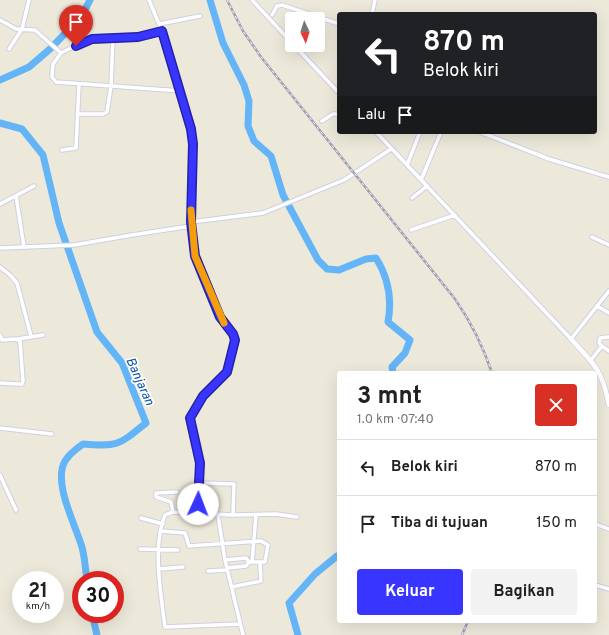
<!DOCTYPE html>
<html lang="id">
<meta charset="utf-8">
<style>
:root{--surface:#fff;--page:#f2f2f2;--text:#202124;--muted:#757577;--line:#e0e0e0;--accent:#3735ff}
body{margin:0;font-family:Overpass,sans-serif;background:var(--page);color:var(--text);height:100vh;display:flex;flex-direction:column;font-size:15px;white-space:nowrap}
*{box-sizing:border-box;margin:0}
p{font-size:13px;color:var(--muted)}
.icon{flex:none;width:22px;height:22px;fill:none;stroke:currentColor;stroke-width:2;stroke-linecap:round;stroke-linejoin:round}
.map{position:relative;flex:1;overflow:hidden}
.sheet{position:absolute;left:337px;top:371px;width:260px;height:252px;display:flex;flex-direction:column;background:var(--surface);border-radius:4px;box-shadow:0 4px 16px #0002}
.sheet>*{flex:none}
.guide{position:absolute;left:337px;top:12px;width:260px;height:122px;border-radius:4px;box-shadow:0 4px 16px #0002;background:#202124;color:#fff;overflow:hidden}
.needle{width:26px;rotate:176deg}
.fabs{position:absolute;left:285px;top:12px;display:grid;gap:8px}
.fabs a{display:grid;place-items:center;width:40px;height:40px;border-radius:4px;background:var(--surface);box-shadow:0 4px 16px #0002;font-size:20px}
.speed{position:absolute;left:12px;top:571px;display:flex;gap:8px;font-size:20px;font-weight:700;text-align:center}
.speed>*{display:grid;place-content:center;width:52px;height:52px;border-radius:50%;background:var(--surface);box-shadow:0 4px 16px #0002;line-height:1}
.speed small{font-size:10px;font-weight:400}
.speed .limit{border:6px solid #d22;background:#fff;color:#111}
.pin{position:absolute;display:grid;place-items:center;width:34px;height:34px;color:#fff;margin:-41px -17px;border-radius:50% 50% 50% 0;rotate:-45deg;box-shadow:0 0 4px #0007}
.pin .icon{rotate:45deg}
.me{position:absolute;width:44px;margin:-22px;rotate:2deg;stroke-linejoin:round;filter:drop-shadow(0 0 3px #0008)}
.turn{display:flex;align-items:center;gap:14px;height:84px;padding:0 20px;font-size:18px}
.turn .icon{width:52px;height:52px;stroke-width:2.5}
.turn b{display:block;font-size:28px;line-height:34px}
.then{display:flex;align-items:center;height:38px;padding:0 20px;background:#0003;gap:8px;font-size:15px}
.round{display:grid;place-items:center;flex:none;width:42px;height:42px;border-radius:4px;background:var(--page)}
.headline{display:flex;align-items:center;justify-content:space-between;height:68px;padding:0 20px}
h1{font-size:24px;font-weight:700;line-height:30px}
.button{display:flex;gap:8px;margin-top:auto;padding:8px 20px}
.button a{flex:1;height:46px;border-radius:4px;background:var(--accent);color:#fff;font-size:16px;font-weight:700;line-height:46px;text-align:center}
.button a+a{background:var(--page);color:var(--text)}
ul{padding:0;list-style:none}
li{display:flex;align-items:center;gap:12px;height:56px;padding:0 20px;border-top:1px solid var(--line)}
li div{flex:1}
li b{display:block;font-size:15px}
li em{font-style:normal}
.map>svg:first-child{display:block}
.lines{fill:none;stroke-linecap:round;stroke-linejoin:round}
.river{stroke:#64b4f8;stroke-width:7}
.minor-casing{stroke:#cfcfe4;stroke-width:5.5}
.tertiary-casing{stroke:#cfcfe4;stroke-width:6}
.minor{stroke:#fff;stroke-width:3.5}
.tertiary{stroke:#fff;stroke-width:4.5}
.rail-casing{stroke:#9e9db6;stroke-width:2.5}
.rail{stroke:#fff;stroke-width:1;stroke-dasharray:3;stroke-linecap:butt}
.route-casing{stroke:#2422a6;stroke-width:10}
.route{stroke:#3735ff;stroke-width:7}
.slow{stroke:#f59e0b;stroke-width:7}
.labels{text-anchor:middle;stroke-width:3.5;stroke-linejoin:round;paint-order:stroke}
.water-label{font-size:13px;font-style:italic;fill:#034ea4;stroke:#fff}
</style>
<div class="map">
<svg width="609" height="635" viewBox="0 0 609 635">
<rect width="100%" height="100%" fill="#ede9da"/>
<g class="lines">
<path class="river" d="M210,0L223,43L244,85L249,101L248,126L254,141L271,156L283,195L318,260L327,269L339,270L366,259L376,258C388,277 392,300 388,322L410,340L405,353L392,367L393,373
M0,80L29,67L50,49L81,17L90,0
M0,123L22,129L43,155L59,223L97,332L122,363L146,423C119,445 118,447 83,444C76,449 70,453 65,461C53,482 74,522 81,544C85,555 85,568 87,580
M92,614L97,635
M298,635L289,603L315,574L337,556L339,557"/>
<g class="minor-casing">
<path id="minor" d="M149,0L162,31
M252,0L292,43
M372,14L375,0
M272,15L277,6L282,5L339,24
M0,20L16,29L35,30L61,53
M159,24L200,16
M294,45L339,93
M9,49L22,29L29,0
M181,91L56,82L52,77L53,64L61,53L89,39L137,37L162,31C173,66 191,107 193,144C196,181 185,219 195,255C201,278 212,305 225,325C229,331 235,334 235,342C234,351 231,367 225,374C214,389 196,399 189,418L200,463L198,514
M77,114H103L107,112L111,86L113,38
M322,121L333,114H339
M376,132L571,339L609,291
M480,132L549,159L609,177
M62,150L76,148L79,84
M407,165L420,132
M421,180L441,132
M16,196L24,247
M412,198L427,186
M0,204L34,186
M191,222L263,213L344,180L391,149
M411,230L455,215
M592,237L609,245
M0,248L74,245L132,235L191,226
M0,267L10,275L17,283L31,336
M597,306L609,313
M0,335L2,340L15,339L20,341L23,381L22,384H19L0,383
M18,339L43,335
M602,346L599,343L600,338L609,337
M591,360L602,346L609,351
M0,428L52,434
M0,475L16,510
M199,483L234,484L233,515L173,512L165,515C152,545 161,595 165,627L240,624
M187,492L199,491
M205,497L206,514
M173,512L171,502L156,497V493L177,492
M218,515L225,560L243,635
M233,515L276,514L297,517
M141,518L163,524
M595,524L609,529
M161,531L185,533L189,546L261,541L268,545L265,562H249L246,566L227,568
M140,549L178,550
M225,560L246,558L249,562
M252,562L256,515
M158,569L183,567
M208,571L227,570
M595,585L609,589
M232,587L261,581L260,563"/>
</g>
<g class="tertiary-casing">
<path id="tertiary" d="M571,339C595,365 602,370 609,405"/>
</g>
<use href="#minor" class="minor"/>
<use href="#tertiary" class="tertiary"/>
<g class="rail-casing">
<path id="rail" d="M227,0L243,31L261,57L455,299C471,322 483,346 492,373
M462,635L468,621"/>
</g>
<use href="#rail" class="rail"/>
</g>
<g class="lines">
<g class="route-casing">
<path id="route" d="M76,46L92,39L138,37L162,31L191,129L193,144L191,222L195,256L220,317L233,334L235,340L227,372L203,396L190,418L200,463L198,504"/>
</g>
<use href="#route" class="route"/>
<path class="slow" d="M191,210L195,256L224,323"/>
</g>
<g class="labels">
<g class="water-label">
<text transform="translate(141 381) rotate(66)" y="5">Banjaran</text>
</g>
</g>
</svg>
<div class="fabs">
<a><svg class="needle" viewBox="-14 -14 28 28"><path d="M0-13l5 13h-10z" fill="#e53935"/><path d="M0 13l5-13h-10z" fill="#757577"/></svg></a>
</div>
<div class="speed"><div>21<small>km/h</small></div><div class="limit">30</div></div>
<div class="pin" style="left:76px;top:46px;background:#d93025"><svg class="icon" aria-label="arrive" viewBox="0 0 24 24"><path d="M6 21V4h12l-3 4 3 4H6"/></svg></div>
<svg class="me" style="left:198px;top:504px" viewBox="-20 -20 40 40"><circle r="19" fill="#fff"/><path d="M0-13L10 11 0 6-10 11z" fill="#3735ff"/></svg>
<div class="guide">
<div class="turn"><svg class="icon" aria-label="left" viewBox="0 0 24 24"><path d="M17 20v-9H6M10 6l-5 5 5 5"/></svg><div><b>870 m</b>Belok kiri</div></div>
<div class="then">Lalu<svg class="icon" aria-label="arrive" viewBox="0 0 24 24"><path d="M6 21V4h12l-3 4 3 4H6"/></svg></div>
</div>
<section class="sheet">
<div class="headline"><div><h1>3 mnt</h1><p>1.0 km · 07:40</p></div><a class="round" style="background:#d93025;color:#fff"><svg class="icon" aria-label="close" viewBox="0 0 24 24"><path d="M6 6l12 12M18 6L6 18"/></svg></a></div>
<ul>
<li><svg class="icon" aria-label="left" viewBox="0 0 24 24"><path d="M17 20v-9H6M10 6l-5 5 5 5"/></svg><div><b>Belok kiri</b></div><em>870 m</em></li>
<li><svg class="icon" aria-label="arrive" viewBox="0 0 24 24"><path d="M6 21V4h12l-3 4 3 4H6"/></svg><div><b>Tiba di tujuan</b></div><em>150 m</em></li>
</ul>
<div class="button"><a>Keluar</a><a>Bagikan</a></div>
</section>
</div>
